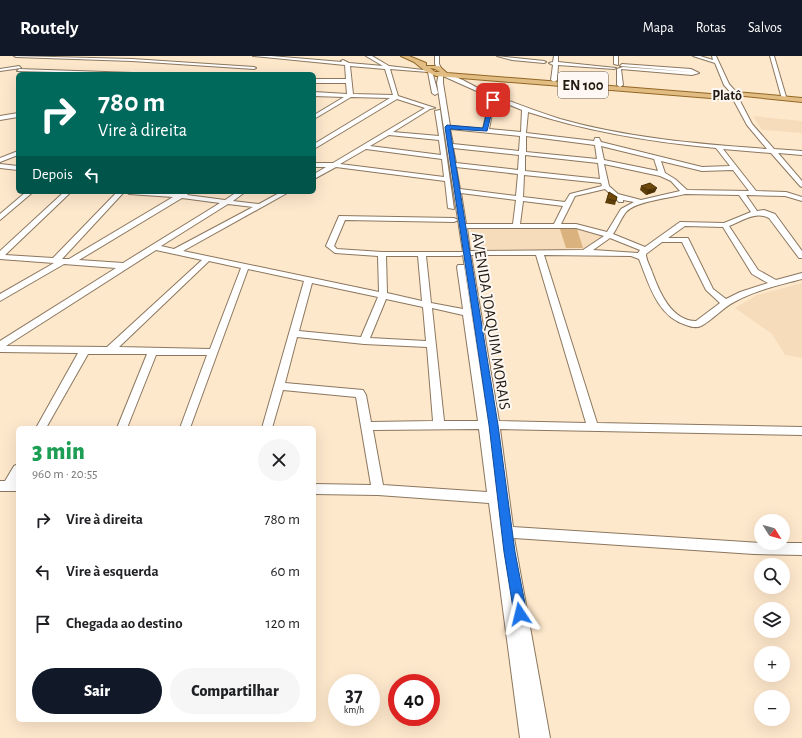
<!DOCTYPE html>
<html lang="pt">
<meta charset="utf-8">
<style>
:root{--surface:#fff;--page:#f6f6f6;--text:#202124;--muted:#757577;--accent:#111827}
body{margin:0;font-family:"Alegreya Sans",sans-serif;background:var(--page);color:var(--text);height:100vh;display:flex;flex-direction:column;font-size:15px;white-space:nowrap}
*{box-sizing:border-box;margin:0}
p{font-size:13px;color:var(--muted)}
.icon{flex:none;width:22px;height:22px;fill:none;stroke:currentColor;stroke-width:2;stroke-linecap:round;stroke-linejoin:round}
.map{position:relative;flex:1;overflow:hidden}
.sheet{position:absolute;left:16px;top:370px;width:300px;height:296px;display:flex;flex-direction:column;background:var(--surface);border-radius:6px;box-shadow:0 4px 16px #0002}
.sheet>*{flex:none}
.top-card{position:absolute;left:16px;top:16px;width:300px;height:122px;border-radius:6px;box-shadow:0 4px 16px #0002;background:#00695c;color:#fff;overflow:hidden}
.needle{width:26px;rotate:127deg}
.buttons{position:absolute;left:754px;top:458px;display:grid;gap:8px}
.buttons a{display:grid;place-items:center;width:36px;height:36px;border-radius:50%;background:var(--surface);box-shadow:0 4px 16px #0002;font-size:20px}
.speed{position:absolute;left:328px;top:618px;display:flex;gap:8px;font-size:20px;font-weight:700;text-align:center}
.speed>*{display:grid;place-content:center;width:52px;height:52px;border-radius:50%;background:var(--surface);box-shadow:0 4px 16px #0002;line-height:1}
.speed small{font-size:10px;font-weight:400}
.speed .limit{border:6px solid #d22;background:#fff;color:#111}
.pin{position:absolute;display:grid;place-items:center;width:34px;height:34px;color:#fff;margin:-17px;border-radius:8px;box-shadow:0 2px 6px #0006}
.me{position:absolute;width:44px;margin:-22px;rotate:350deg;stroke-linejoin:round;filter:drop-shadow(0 0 3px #0008)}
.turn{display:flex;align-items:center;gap:14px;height:84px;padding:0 16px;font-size:18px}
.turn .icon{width:52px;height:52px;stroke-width:2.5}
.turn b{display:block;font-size:28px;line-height:34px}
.then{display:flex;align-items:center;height:38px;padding:0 16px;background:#0003;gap:8px;font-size:15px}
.round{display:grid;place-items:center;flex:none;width:42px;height:42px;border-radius:21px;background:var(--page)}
.head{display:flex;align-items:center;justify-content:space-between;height:68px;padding:0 16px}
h1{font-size:24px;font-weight:800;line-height:30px;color:#1e9e55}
.primary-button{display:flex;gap:8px;margin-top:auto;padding:8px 16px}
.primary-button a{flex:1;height:46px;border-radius:24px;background:var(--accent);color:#fff;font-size:16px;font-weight:800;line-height:46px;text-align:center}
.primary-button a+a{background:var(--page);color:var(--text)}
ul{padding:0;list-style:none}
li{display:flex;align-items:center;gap:12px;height:52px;padding:0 16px}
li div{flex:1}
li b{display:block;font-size:15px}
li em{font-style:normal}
header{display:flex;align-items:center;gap:24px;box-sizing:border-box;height:56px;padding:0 20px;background:var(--accent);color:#fff}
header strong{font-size:19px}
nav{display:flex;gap:22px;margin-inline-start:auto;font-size:14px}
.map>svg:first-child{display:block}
.built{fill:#f6dcba}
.green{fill:#d9b27e}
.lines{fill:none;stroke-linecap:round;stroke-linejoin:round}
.minor-casing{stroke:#8b775f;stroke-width:2}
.major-casing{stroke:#926725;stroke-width:2}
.minor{fill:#fff;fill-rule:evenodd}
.major{fill:#e2bd83;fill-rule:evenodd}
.wall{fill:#5f3f09}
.shaded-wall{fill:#4e3308}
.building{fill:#6f490b;stroke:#4e3308}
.route{fill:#1a73e8;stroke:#114b97}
.labels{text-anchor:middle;stroke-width:4;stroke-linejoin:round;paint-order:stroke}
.far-neighbourhood-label{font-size:14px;font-weight:bold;fill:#221a10;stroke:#fdf8f3}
.shield{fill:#fdf8f3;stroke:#645d54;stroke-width:1}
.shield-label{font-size:15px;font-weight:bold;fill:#221a10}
.street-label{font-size:16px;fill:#221a10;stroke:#fdf8f3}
</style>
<header>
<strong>Routely</strong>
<nav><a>Mapa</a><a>Rotas</a><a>Salvos</a></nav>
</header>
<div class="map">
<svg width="802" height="682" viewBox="0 0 802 682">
<rect width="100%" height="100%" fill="#fee8cc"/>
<path class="built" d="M753,60L802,65V77L762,74Z
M576,171L604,179L583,194H474L470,173Z
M802,227V302L785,299L772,278L735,252L757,239Z"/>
<path class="green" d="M560,173H577L583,192H566Z"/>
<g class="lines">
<g class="minor-casing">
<path id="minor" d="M14,0L132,3L254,11L256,12L254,13L132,5L16,1Z
M253,0H271L342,6L341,5L343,4L349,7L383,10L366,0H372L389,10L432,15L438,37L435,39L432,37L428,16L390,13L398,40L435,52L430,53L393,76L439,80L435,55L440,54L454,153L448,152L445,125L336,111L314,123V118L326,111H314V107H333L425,52L397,43L314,93V88L390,42L351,41L314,63V59L344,41L314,40V36L347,38L346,27H314V23H346L345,9ZM350,10L385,13L393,39L353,38ZM389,79L439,84L441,99L370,90ZM366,93L442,103L444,121L340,108Z
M435,0H439V8L442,14H438L435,8Z
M497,0L544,5L546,6L544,7L512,4Z
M554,0H558V6L616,12L614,13L558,9L557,24L554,26L551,24L553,9L549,7L553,6Z
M614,0H618V9L614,8Z
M693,0H700L713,4L712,0H716L729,28L737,37V39H733L724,29L715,7Z
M770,0H774L787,44L782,43Z
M622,8L691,13L699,17L692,19L621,13L623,29L620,31L617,29V13L623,11L692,16L620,10Z
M19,10L21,12L0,15V13Z
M19,13L133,17L135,18L17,15Z
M439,17C452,16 473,30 486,36C511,46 535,55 560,63C627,82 698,88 767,93L747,69L733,43L736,41L739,43L752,68L774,93L802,95V99L778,97L802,125V131L800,130L771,97L723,93L756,135L786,136L802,141V145L785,140L746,139L757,155L764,154L775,158L802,195V202H799L769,162C756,155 742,165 729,170L758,214L776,224L802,217V223C780,229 756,234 736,245C723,251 714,263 701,270C697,272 691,271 686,269C657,260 649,228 639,203L631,200L544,199L597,367L802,371V379L500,373L513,471L761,487H802V499L754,498L514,482L550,682H520L489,447L378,439L314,438V428L371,429L356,341L283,334L272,372H262L304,225L248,213L190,372H180L207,299H156L127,372H117L147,298H88L46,372H36L78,297L0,296V285L116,212L64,208L0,245V238L54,207L0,203V195L64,136H71L5,199L53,202L117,136H124L62,203H69L173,141L129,138L126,136L179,138L182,136H190L187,139L225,144L237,136H245L233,145L259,148L281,136H289L183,195L379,236L378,200L335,197L326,190L339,160L454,162L458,164L454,166L345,164L334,190L337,193L382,196H463L437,27ZM443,20L490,41L483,73L450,70L443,27ZM495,43L522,54L521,76L489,73ZM528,56C589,76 652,86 716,92L730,110L702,111L601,86L599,82H595L594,85L526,77ZM450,73L520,80L519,95L453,88ZM526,80L595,89L597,103L526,96ZM601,90L654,103L658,115L604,104ZM453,92L519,99L518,114L456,107ZM525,99L598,107L600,123L525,115ZM661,105L702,115L733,114L749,135L687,134L675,123L665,117ZM604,108L660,120L671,125L680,135L641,144L618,138L609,130ZM456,111L518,118L516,140L460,133ZM524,119L601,127L602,130L570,138L565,146L523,141ZM605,133L619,146H623V144L634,146L621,153L607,176L576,168H561L575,140ZM461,137L516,144L513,168H466ZM685,138L739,139L751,156L724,167L680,166L645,191L613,178C618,171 621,162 626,156C636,145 670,142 685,138ZM182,142L220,147L123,207L79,204ZM523,145L563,150L554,168H520ZM228,148L253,151L174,193L161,190ZM685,170L723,171L752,218L768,227L740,236L726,243L713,233L688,182H668ZM467,172H576L604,180L583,194L470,195ZM610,182L640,194L638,197L593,194ZM662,186H682L706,234L720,247L696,265C671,265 659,235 652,216C650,210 646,204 646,198ZM156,194L202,204L107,291L6,290ZM463,199L488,365L464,209H458L457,211L463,253L431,247L426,200H460ZM471,199H536L586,367L499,365ZM386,200H418L422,245L387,237ZM209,205L241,212L210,293L119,291ZM312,227L378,241L361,281L299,275ZM386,243L423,251L426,285L370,282ZM432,252L463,259L478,365H444ZM297,281L364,288L427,291L433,365L371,366L366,339L363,334L285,327ZM479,373L487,436L383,429L373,374Z
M18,57V61L0,64V60Z
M18,95V99L0,106V102Z
M0,108L18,110V114L0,112Z
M26,136H33L0,164V158Z
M18,408V435H0V425H5L14,410Z"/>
</g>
<g class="major-casing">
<path id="major" d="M401,0H409L426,7V10H439L447,17L723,39L726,41L723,43L436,20L425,15L414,6ZM430,12L435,13L440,16H435Z
M736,36L802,42V46L734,39L733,38Z"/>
</g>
<use href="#minor" class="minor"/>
<use href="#major" class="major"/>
</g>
<path class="wall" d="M641,130L655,136L646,139L640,134Z
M609,136L617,141L615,149L605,147Z"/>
<path class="shaded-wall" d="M657,132L655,136L646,139L648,134Z"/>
<path class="building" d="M650,127L657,132L648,134L641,130Z
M609,136L617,141L616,145L607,143Z"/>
<path class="route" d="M493,43L495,44L487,75L450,73L498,369L515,496L527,558L525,562L520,564L516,562L514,558L504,496L489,369L445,71L447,69L483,72L490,44Z"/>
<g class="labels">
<g class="far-neighbourhood-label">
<text x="727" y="44">Platô</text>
</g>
<rect class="shield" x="558" y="16" width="50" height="26" rx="3"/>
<g class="shield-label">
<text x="583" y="34">EN 100</text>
</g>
<g class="street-label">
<text transform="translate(492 265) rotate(81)" y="6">AVENIDA JOAQUIM MORAIS</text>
</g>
</g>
</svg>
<div class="buttons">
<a><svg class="needle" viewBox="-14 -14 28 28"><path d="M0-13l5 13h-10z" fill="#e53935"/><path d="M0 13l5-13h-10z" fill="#757577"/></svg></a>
<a><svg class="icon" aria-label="search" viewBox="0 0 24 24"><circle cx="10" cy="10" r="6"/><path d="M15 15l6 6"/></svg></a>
<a><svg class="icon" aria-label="layers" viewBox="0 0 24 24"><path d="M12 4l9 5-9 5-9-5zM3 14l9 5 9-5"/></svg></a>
<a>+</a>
<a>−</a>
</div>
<div class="speed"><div>37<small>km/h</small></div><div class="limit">40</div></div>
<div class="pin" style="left:493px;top:44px;background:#d93025"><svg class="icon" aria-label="arrive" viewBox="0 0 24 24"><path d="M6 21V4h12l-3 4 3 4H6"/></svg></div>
<svg class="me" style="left:520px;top:558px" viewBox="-20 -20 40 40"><path d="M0-17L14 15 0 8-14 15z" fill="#1a73e8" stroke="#fff" stroke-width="4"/></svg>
<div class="top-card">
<div class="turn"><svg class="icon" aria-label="right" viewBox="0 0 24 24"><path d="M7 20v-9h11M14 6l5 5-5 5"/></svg><div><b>780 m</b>Vire à direita</div></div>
<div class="then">Depois<svg class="icon" aria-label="left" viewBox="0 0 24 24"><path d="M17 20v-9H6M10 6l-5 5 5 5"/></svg></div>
</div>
<section class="sheet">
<div class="head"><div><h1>3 min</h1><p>960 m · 20:55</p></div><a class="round"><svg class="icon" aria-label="close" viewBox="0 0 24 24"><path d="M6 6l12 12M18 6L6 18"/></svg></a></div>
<ul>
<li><svg class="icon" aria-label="right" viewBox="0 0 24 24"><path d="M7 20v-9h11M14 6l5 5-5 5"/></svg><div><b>Vire à direita</b></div><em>780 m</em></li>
<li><svg class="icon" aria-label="left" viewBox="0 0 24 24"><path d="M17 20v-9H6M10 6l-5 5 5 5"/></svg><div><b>Vire à esquerda</b></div><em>60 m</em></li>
<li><svg class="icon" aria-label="arrive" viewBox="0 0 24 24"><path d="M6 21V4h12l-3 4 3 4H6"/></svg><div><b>Chegada ao destino</b></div><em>120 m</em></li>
</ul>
<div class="primary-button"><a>Sair</a><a>Compartilhar</a></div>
</section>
</div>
